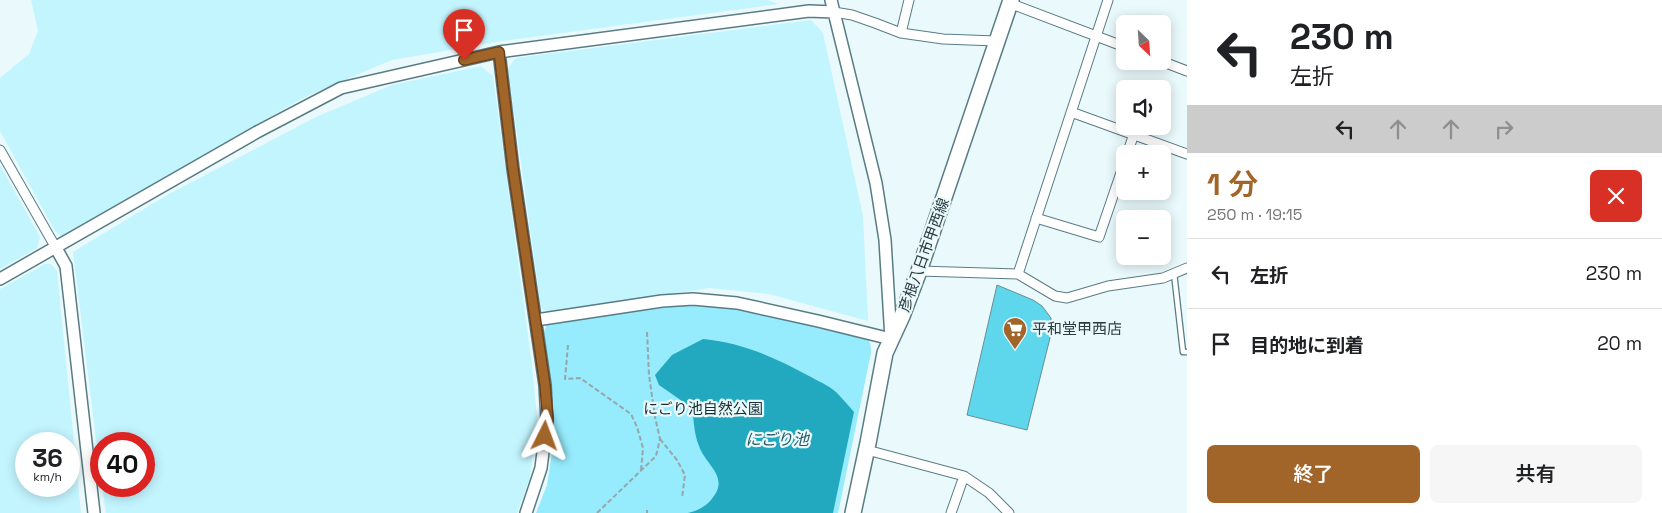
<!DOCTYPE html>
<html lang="ja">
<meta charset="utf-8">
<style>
:root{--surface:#fff;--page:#f6f6f6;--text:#202124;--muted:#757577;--line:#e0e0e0;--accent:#a26529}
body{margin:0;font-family:"Space Grotesk","Noto Sans JP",sans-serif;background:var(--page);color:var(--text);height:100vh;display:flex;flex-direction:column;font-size:19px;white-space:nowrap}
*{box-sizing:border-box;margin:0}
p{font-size:16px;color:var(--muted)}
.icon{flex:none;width:28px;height:28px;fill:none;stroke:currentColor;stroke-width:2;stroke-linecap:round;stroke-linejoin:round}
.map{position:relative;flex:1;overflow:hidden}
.panel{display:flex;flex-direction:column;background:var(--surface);width:475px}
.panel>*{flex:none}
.banner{background:#fff;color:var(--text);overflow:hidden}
.needle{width:32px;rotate:155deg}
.controls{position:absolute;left:1116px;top:15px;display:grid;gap:10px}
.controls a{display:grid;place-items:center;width:55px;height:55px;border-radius:8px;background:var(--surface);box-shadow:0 2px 12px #0003;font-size:25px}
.speed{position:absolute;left:15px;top:432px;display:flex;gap:10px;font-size:25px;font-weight:700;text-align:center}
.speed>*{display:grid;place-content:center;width:65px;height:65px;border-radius:50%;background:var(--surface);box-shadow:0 2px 12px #0003;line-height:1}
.speed small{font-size:12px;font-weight:400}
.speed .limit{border:8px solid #d22;background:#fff;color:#111}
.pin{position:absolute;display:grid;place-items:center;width:42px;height:42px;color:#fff;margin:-51px -21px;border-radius:50% 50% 50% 0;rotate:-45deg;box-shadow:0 0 5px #0007}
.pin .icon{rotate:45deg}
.me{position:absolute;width:55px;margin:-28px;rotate:3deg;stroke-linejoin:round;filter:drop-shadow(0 0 4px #0008)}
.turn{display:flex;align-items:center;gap:18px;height:105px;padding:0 20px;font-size:22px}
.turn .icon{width:65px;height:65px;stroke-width:2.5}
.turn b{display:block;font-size:35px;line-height:42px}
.lanes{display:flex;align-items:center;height:48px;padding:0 20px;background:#0003;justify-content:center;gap:25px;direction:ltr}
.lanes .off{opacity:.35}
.round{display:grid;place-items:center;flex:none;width:52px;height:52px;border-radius:8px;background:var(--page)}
.summary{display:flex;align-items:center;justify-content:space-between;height:85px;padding:0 20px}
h1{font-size:30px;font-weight:600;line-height:38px;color:var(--accent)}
.primary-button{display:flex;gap:10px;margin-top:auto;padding:10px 20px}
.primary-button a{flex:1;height:58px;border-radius:8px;background:var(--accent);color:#fff;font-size:20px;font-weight:600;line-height:58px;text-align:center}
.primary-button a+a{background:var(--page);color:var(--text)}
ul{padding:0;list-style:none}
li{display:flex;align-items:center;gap:15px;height:70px;padding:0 20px;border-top:1px solid var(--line)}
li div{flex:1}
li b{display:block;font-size:19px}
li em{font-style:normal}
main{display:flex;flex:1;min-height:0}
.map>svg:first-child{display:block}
.built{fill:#c3f5ff;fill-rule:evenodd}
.green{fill:#96ebfc}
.water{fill:#22a9bf}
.building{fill:#5ed7ed;stroke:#698e95}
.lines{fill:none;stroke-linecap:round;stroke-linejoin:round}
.service-casing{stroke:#597c84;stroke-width:7}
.minor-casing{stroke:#597c84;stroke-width:11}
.tertiary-casing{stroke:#597c84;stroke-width:14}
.primary-casing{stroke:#597c84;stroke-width:18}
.path{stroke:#96a6a9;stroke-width:2;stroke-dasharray:5 2.5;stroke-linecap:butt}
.service{stroke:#fff;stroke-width:4.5}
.minor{stroke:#fff;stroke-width:9}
.tertiary{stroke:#fff;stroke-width:11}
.primary{stroke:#fff;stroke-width:15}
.route-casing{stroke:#69421b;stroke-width:12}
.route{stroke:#a26529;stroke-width:9}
.labels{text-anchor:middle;stroke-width:4.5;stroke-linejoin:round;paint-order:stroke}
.street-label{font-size:15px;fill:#2b3b3e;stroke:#e9f9fc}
.poi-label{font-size:15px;fill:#2b3b3e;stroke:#e9f9fc;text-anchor:start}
.park-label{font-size:15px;fill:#192e32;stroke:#e9f9fc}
.water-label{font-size:16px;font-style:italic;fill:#285c65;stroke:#e9f9fc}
</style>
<main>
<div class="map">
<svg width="1187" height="513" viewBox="0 0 1187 513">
<rect width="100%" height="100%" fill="#e9f9fc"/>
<path class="built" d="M31,0H768L778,4L502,41L392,60L305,97L61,236L55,231L0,131V78L29,54L38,31Z
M811,20L823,33L863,216L868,321L769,294L710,288L550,313L541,308L508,68L516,58Z
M481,66L493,76L532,365L537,417L530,478L517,513H106L102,486H144V444H101V479L73,252L167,195L316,117L392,85Z
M0,165L40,237L37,248L0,269Z
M45,264H51L57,271L81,513H0V289ZM26,444H69V486H26Z"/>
<path class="green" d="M684,305C730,304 776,317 821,327C831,329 859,333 867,338C871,342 871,348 871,353L838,513H536L547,485L554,439V408L544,332L547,324Z"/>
<path class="water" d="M703,339C743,343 774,357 809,376C818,381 828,385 836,392C842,398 848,405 854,412L833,513H688C697,511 705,507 711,500C731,477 706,466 699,446C694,434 694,421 692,408L659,385L655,375L672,355Z"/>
<path class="building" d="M997,285L1033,300L1042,306L1051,318L1050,338L1027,430L967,415Z"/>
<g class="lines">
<g class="service-casing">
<path id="service" d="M1174,273L1183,352H1187"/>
</g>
<g class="minor-casing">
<path id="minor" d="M1009,3L1125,47
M834,12L852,15L875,23L901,33L943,39L996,41
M901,33L909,0
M1161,61L1187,71
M1071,112L1187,154
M0,150L56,248
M1127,154L1134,134
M1036,218L1099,237L1125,161
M919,271L1018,274L1055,296L1067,298L1108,286L1163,278L1187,268
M1018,274L1108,0
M867,450L964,476L989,493L1009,513
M951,513L964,476"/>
</g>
<g class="tertiary-casing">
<path id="tertiary" d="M499,52L513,169L545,385L547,420L541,468L526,513
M56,248L66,266L94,513
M0,279L257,132L341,88L499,52L809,11L834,12
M536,320L662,301L693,299L737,303L818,321L891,339L885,240L876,183L831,0"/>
</g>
<g class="primary-casing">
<path id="primary" d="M853,513L868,443L885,353L902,316L919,271L1011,0"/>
</g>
<path class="path" d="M568,345L565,379L580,378L631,414L637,427L643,448L641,471
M660,439L677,460L685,475L682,498
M597,513L656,456L660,439L655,417L649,375L647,332
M647,513V510"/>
<use href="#service" class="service"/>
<use href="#minor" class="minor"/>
<use href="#tertiary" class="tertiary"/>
<use href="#primary" class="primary"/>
</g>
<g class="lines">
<g class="route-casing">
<path id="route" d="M464,60L499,52L513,169L545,385L548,420L545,436"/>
</g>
<use href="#route" class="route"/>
</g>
<defs>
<g id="supermarket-pin" transform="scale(1.25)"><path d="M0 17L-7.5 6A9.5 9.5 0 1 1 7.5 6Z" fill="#a26529" stroke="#e9f9fc"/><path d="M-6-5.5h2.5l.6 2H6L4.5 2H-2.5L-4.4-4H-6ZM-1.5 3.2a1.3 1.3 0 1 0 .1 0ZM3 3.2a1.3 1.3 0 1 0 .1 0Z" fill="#fff"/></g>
</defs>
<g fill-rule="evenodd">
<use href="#supermarket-pin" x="1015" y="329"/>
</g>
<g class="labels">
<g class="street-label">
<text transform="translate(924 255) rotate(-70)" y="5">彦根八日市甲西線</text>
</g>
<g class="poi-label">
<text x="1032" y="334">平和堂甲西店</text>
</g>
<g class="park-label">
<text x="703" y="414">にごり池自然公園</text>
</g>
<g class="water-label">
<text x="777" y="445">にごり池</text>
</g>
</g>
</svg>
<div class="controls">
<a><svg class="needle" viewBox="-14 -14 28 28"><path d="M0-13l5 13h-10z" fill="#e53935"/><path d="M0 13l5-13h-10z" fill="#757577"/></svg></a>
<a><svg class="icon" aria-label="sound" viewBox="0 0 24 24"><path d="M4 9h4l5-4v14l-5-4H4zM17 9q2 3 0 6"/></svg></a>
<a>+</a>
<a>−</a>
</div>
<div class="speed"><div>36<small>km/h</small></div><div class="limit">40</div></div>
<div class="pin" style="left:464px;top:60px;background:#d93025"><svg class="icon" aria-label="arrive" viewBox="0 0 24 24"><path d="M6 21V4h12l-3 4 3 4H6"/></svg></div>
<svg class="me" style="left:545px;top:436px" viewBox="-20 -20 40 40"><path d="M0-17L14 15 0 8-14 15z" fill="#a26529" stroke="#fff" stroke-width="4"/></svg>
</div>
<section class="panel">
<div class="banner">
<div class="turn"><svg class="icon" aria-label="left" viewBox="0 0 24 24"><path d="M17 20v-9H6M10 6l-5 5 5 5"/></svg><div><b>230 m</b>左折</div></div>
<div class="lanes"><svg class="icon" aria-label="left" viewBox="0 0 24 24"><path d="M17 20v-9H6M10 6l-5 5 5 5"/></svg><svg class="icon off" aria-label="ahead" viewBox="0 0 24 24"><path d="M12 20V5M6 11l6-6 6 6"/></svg><svg class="icon off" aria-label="ahead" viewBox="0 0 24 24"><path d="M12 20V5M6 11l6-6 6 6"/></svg><svg class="icon off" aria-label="right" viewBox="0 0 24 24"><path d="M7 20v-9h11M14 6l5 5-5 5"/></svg></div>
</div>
<div class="summary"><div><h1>1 分</h1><p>250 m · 19:15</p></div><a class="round" style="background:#d93025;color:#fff"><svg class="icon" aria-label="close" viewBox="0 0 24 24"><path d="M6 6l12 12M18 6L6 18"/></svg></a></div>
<ul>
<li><svg class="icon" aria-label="left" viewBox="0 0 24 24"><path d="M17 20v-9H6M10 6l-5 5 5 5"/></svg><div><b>左折</b></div><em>230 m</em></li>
<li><svg class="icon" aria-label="arrive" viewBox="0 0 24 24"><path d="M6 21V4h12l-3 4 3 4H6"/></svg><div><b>目的地に到着</b></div><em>20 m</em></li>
</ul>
<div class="primary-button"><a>終了</a><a>共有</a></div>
</section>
</main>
